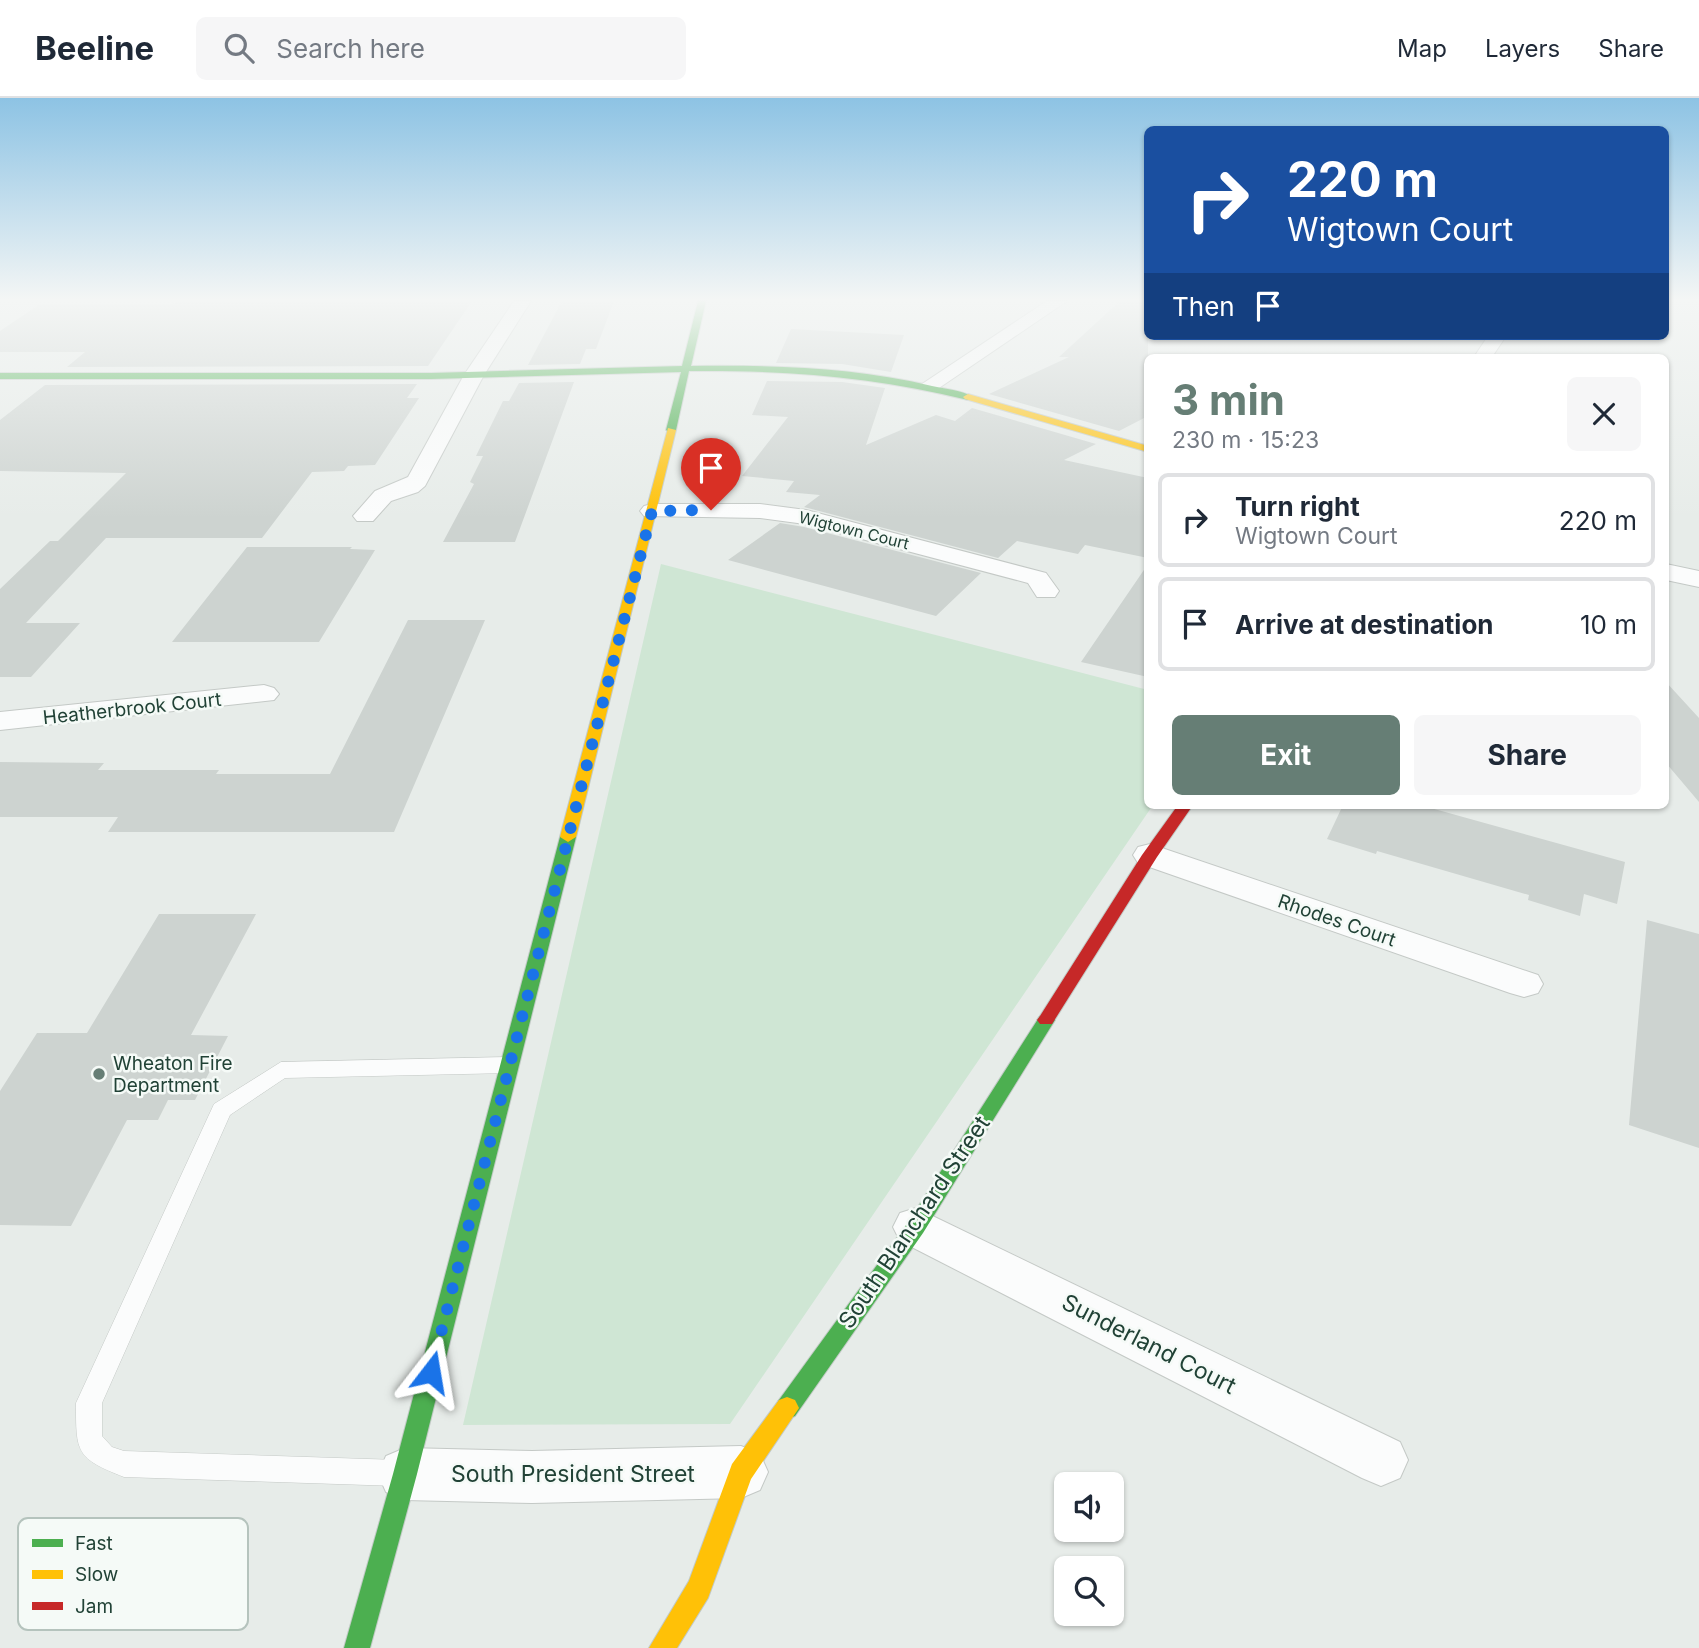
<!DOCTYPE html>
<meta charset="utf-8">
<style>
:root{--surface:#fff;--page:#f6f6f7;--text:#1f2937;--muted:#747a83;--line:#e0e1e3;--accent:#667e75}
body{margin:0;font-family:Inter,sans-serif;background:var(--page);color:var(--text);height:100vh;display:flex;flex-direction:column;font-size:26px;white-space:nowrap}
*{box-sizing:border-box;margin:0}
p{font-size:23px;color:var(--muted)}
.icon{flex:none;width:38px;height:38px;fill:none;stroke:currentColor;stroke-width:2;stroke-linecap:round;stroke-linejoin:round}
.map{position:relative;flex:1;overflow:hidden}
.sheet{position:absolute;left:1144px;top:256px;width:525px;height:455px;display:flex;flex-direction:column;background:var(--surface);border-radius:10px;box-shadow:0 2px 5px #0004}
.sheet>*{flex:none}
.top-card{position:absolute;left:1144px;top:28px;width:525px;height:214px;border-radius:10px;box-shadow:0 2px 5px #0004;background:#1a4fa0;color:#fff;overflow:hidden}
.tools{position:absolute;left:1054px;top:1374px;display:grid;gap:14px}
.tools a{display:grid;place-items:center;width:70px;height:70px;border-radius:10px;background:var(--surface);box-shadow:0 2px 5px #0004;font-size:35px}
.pin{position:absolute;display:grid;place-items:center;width:60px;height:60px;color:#fff;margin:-72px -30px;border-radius:50% 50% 50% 0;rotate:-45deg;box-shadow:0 0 7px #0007}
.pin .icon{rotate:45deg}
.me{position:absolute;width:77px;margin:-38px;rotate:14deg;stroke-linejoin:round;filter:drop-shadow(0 0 5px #0008)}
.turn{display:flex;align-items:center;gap:24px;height:147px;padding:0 28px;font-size:32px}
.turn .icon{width:91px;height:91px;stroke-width:2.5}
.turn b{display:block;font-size:49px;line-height:60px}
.then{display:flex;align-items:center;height:66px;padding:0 28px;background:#0003;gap:14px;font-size:26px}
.round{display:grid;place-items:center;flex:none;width:74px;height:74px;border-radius:10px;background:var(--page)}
.head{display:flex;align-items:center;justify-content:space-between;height:119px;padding:0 28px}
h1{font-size:42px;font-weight:700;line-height:52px;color:var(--accent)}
.action{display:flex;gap:14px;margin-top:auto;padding:14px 28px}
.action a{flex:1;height:80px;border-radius:10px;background:var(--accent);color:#fff;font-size:28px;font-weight:700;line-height:80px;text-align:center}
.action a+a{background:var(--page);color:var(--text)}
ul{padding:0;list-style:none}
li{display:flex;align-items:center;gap:21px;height:94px;margin:0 14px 10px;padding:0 14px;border:4px solid var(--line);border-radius:10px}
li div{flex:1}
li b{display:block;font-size:26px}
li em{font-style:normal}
header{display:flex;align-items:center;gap:42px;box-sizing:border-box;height:98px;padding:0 35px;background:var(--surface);border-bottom:2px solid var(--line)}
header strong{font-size:33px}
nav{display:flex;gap:38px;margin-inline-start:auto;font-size:24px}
.search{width:490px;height:63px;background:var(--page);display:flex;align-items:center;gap:18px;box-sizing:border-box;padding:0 24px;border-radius:10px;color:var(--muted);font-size:26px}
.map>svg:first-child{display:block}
.green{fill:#cfe6d4}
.building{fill:#cdd3d0}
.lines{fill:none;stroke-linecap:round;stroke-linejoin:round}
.lane-casing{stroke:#c4c9c6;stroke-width:1}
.street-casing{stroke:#c4c9c6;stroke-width:2}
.fast-casing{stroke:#c2cac6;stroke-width:2}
.slow-casing{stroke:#c2cac6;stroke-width:2}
.jam-casing{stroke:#c2cac6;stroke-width:2}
.lane{fill:#fbfcfc;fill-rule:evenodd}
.street{fill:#fbfcfc;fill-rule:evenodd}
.fast{fill:#4caf50;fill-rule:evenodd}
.slow{fill:#ffc107;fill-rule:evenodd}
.jam{fill:#c62828;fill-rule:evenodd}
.route{stroke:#1a73e8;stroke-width:12;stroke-dasharray:0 21.6}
.poi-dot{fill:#667e75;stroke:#f5faf7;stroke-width:2.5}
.labels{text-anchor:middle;stroke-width:5;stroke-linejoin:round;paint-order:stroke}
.far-street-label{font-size:16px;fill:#214236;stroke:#f5faf7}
.street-label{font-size:19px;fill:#214236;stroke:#f5faf7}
.poi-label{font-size:19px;fill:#214236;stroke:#f5faf7;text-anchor:start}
.near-street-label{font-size:23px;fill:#214236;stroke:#f5faf7}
.key{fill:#f5faf7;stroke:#b5c3bd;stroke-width:2}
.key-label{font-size:19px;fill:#214236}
</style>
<header>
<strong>Beeline</strong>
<div class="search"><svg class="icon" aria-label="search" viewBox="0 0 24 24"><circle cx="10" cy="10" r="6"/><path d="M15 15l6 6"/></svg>Search here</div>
<nav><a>Map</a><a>Layers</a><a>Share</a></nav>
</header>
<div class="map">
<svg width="1699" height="1550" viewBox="0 0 1699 1550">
<rect width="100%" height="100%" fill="#e7ece9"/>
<path class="green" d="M661,466L1148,592V707H1153L730,1326L463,1327Z"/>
<path class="building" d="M177,203H472L428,268L67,269L85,254H0V233L40,206H173Z
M562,203H614L596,251H586L580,266L528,267Z
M1120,203H1148V318L1119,333L989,296L1069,259H1059Z
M791,231L904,237L891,274L842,266L776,265Z
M767,283L842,284L885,290L866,347L936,317L955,323L972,310L1096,346L1064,362L1148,380V460L1085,447L1078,456L1017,443L998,460L804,409L820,397L786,394L794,383L742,378L788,319L752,317Z
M574,284L515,444H443L474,386L470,384L483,358H476L503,303H509L519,285Z
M417,286L407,300H419L375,367L348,368L344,373L312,374L262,440H106L26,525H80L31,579H0V491L50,443H58L126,375L0,373V322L45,287Z
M780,425L804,429L981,475L936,518L728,462Z
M247,449H352L350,451L375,452L319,544H172Z
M1148,466V579L1081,564Z
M408,522H485L394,734H108L118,719H0V664L104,665L98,672H219L216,676H330Z
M1666,584L1699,620V704L1666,665Z
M1343,707H1420L1625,764L1617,806L1584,796L1580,818L1528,802L1529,797L1377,753L1376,756L1327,741Z
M159,816H256L191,937L228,938L195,1002H168L158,1022H127L71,1128L0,1127V993L37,935H87Z
M1647,822L1699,836V1050L1629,1027Z"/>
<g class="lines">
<g class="lane-casing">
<path id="lane" d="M509,959L516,962L519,967L516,972L509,975L285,980L230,1017L102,1305V1338L112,1349L124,1353L398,1362L408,1366L411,1375L408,1384L398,1388L124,1379C76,1360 76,1355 76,1305L214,1006L281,964Z"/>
</g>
<g class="street-casing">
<path id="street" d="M514,203H531L484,277L425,388L418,394L391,403L373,423H357L353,418L375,393L408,379L464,277Z
M1047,203H1067L936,292H922L919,288Z
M1488,238H1506L1492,259H1474Z
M652,406H760L806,412L1046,475L1059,493L1055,499H1037L1028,485L805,426L760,420L644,418L640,413L644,408Z
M1666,466L1699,473V489L1666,482Z
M264,587L274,590L279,596L274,602L0,632V614Z
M1150,746L1538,877L1543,886L1538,895L1524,899L1510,895L1138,765L1133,757L1138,749Z
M916,1110L1400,1344L1408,1362L1400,1380L1381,1388L1362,1380L900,1143L893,1129L900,1115Z
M741,1348L760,1356L768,1374L760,1392L741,1400L532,1405L405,1402L386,1394L378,1376L386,1358L405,1350L532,1353Z"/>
</g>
<g class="fast-casing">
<path id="fast" d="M698,203H706L691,268C771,267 853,269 932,288C945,291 962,292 973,299L968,302C874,279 786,272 689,273L676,332L671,335L666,332L681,274L431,281H0V275H431L682,268Z
M568,734L576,739L417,1376L370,1550H344L393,1376L560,739Z
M1046,916L1052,918L1055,922L923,1135L795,1318L787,1321L779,1318L775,1310L779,1302L909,1123L1040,918Z"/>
</g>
<g class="slow-casing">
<path id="slow" d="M968,296L1148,348V354L965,301L963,299Z
M668,330L676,332L576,739L568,744L560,739Z
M787,1299L795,1302L799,1310L751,1381L708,1500L677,1550H649L689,1483L732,1366L779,1302Z"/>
</g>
<g class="jam-casing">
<path id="jam" d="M1178,707H1193L1157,759L1052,926H1040L1037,922L1040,918L1142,757Z"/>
</g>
<use href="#lane" class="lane"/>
<use href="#street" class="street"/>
<use href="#fast" class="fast"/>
<use href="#slow" class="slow"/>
<use href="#jam" class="jam"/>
</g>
<linearGradient id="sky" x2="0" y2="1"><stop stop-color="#8dc3e4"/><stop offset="0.48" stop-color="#f4f6f5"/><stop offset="1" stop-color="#f4f6f5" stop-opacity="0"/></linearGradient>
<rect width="1699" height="420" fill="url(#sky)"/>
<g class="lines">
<path class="route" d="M431,1274L652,413L711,412"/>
</g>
<circle class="poi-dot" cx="99" cy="976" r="7"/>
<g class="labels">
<g class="far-street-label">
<text transform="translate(854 432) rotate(14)" y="6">Wigtown Court</text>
</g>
<g class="street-label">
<text transform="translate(132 610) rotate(-6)" y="7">Heatherbrook Court</text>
<text transform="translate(1337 822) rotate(19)" y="7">Rhodes Court</text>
</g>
<g class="poi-label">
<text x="113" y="972">Wheaton Fire<tspan x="113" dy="22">Department</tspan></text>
</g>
<g class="near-street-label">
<text transform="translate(914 1124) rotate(-56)" y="8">South Blanchard Street</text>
<text transform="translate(1149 1246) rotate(27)" y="8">Sunderland Court</text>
<text x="573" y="1384">South President Street</text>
</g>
</g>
<rect x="18" y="1420" width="230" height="112" rx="10" class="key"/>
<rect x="32" y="1441" width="31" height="8" fill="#4caf50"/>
<rect x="32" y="1472" width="31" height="9" fill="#ffc107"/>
<rect x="32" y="1504" width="31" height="8" fill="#c62828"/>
<g class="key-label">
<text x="75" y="1452">Fast</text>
<text x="75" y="1483">Slow</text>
<text x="75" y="1515">Jam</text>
</g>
</svg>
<div class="tools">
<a><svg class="icon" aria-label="sound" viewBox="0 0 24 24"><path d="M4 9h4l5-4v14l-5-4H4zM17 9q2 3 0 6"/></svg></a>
<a><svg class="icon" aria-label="search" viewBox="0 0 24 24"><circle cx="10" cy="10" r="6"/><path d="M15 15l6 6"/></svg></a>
</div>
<div class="pin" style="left:711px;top:412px;background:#d93025"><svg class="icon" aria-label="arrive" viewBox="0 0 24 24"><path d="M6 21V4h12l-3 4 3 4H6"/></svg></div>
<svg class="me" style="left:431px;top:1274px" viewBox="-20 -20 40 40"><path d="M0-17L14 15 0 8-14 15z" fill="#1a73e8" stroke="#fff" stroke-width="4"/></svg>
<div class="top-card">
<div class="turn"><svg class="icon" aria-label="right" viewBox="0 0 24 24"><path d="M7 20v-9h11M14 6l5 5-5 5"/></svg><div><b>220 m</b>Wigtown Court</div></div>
<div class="then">Then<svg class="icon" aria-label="arrive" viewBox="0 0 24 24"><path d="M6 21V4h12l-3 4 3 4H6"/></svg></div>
</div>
<section class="sheet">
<div class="head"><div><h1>3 min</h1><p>230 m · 15:23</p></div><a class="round"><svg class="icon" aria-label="close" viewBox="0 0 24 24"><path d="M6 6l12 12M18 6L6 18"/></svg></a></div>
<ul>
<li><svg class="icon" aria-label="right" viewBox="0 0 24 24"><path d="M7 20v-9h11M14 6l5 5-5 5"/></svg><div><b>Turn right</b><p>Wigtown Court</p></div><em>220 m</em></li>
<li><svg class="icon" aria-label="arrive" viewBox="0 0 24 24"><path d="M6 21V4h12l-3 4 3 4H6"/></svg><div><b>Arrive at destination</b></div><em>10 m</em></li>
</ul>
<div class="action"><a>Exit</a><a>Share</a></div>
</section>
</div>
